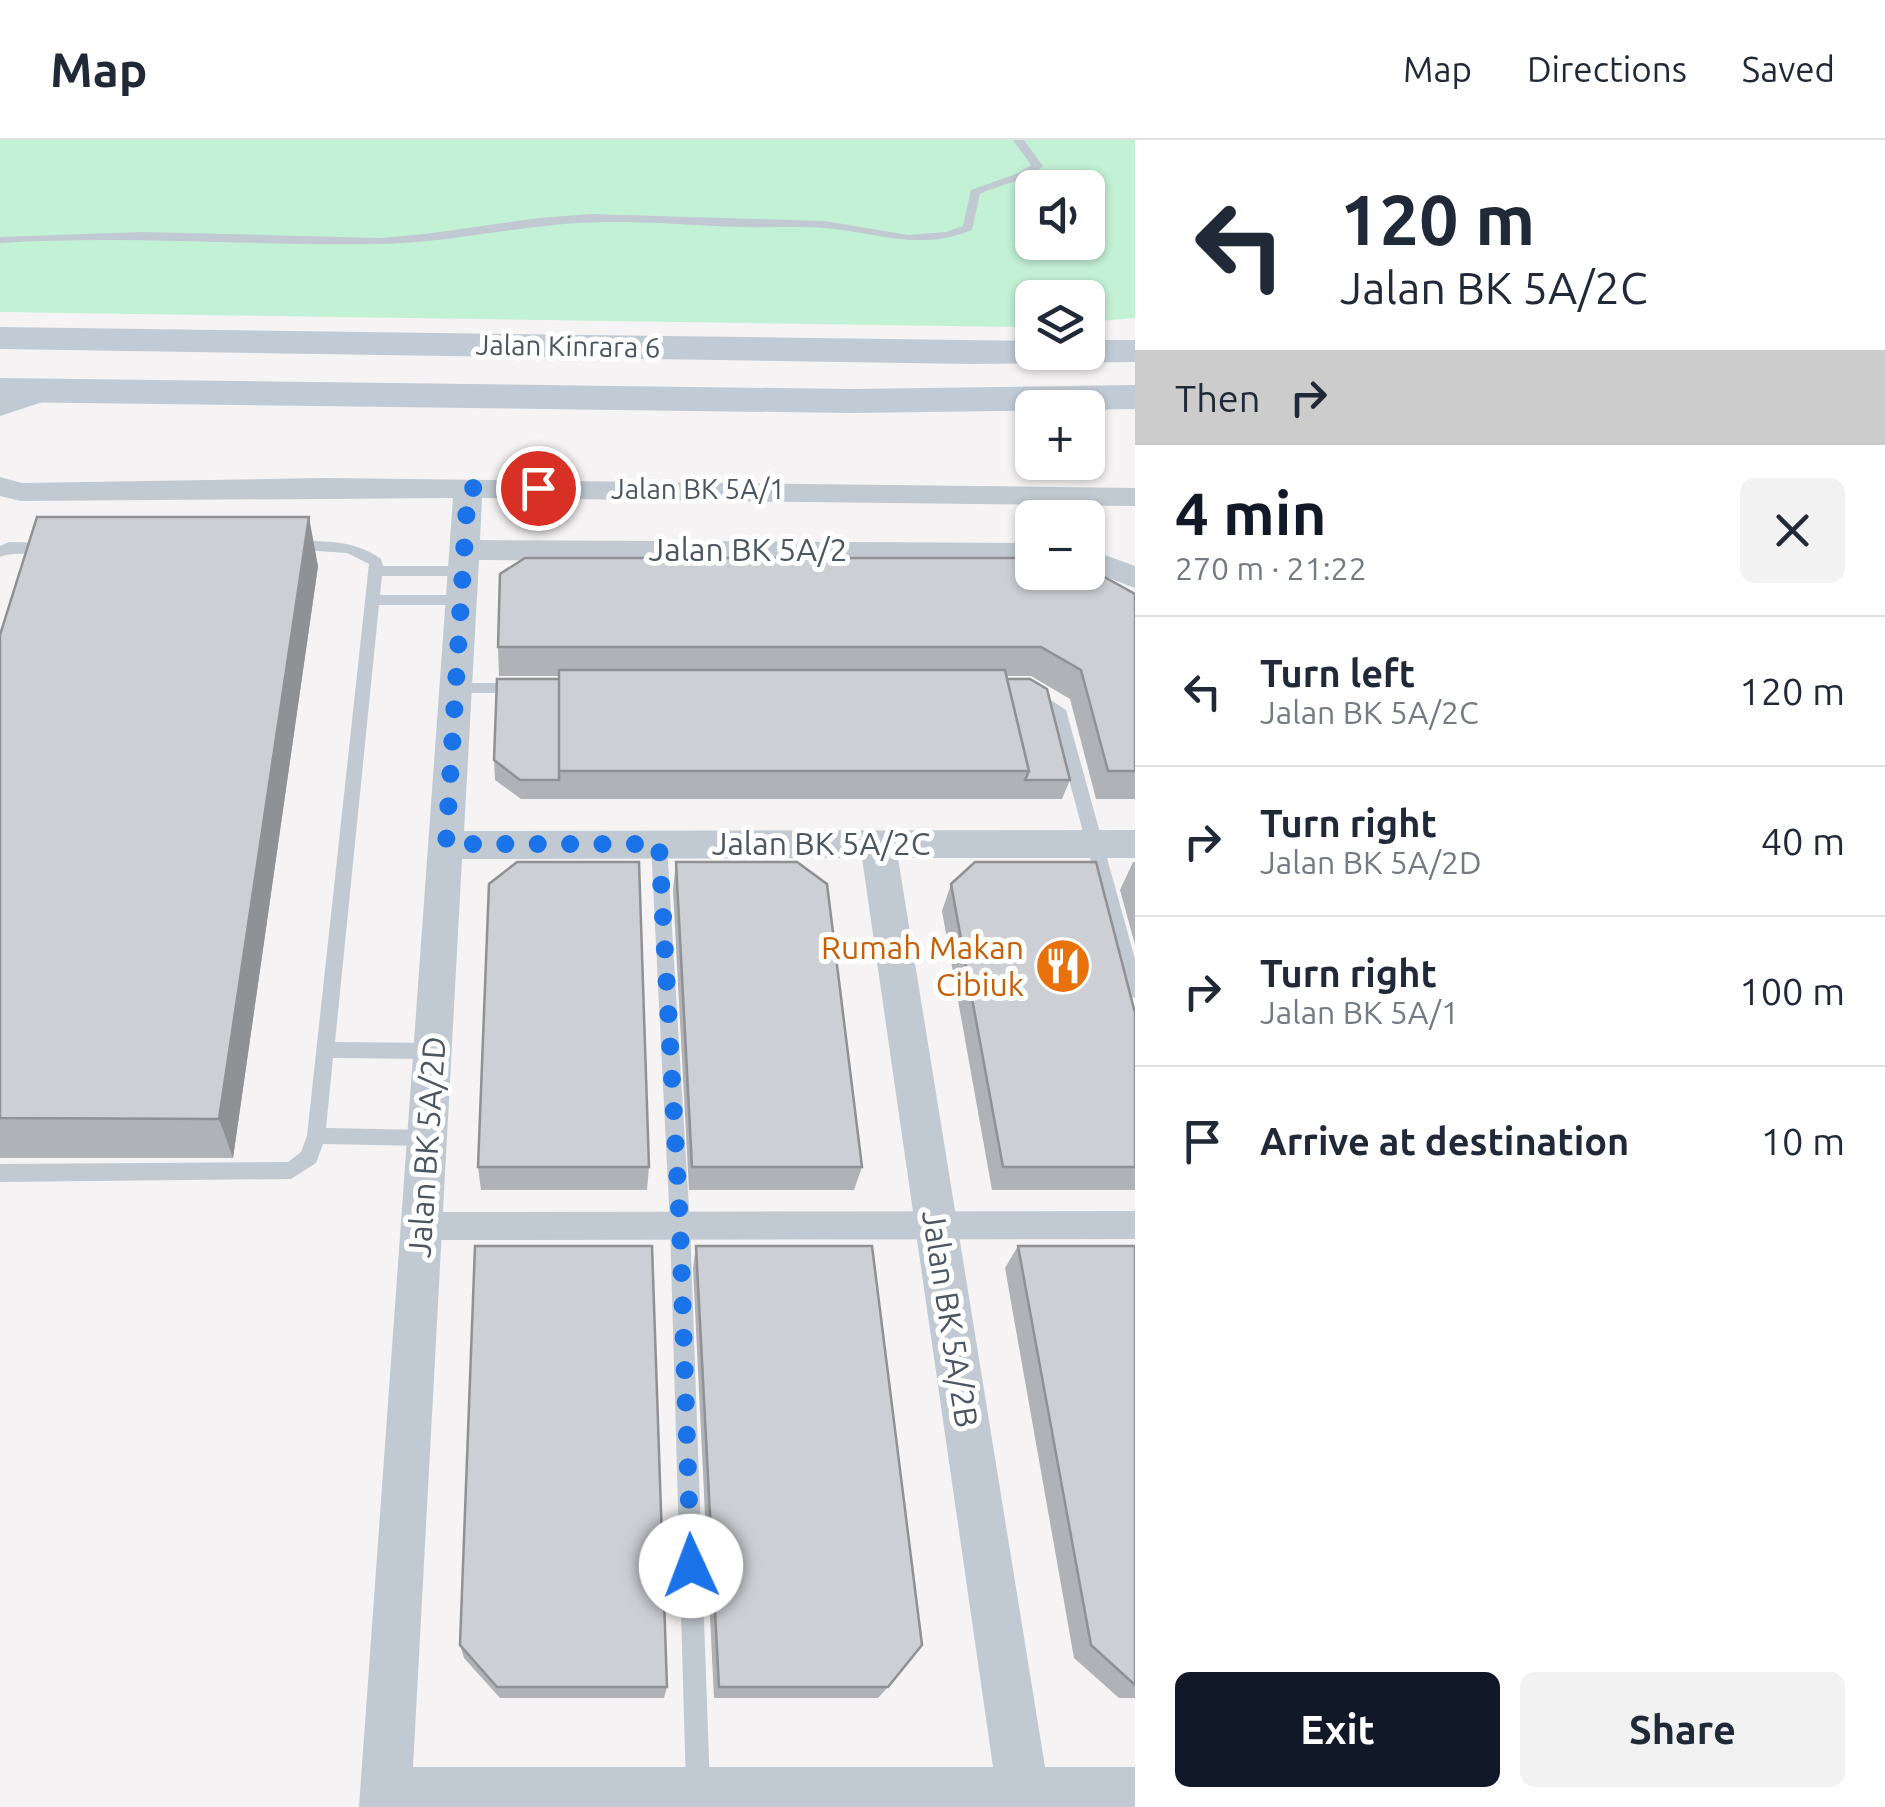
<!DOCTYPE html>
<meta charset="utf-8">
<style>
:root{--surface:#fff;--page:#f2f2f3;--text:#1f2937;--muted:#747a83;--line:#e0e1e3;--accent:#111827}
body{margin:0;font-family:Ubuntu,sans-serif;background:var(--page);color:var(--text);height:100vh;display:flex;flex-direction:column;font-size:38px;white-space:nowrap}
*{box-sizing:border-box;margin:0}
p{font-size:32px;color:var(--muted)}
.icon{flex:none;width:55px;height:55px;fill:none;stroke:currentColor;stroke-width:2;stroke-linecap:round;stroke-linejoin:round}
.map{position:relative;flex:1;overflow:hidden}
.drawer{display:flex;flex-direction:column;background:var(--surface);width:750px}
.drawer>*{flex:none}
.top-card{background:#fff;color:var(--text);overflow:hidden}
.buttons{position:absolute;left:1015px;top:30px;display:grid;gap:20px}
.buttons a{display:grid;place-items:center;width:90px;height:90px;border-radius:15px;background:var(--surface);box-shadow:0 2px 8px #0004;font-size:50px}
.pin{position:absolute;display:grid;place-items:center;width:85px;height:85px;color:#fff;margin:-42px;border:5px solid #fff;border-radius:50%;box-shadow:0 2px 10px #0007}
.me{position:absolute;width:110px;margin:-55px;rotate:358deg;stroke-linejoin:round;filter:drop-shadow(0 0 8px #0008)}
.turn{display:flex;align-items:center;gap:35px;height:210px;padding:0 40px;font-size:45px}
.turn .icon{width:130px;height:130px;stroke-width:2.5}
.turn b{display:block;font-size:70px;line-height:85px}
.then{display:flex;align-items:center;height:95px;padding:0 40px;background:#0003;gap:20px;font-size:38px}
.round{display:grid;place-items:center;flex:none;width:105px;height:105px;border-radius:15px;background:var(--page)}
.head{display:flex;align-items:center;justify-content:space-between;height:170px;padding:0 40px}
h1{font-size:60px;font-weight:700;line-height:75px;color:var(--accent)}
.action{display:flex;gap:20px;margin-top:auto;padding:20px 40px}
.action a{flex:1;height:115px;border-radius:15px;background:var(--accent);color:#fff;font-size:40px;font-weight:700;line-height:115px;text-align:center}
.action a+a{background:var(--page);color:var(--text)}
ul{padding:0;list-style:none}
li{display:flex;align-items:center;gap:30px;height:150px;padding:0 40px;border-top:2px solid var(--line)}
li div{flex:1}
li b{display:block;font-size:38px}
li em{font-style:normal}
header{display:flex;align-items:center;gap:60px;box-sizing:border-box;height:140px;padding:0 50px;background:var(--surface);border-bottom:2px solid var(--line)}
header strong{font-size:48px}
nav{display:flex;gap:55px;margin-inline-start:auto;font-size:35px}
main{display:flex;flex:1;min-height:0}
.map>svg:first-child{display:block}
.green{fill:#c3f1d5;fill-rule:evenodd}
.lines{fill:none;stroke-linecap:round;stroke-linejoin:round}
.service{fill:#c1cad2;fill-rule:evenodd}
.pedestrian{fill:#c1cad2;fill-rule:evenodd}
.minor{fill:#c1cad2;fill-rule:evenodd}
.secondary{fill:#c1cbd6;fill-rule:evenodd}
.wall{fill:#b0b2b7}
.shaded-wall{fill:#909195}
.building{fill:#cdcfd5;stroke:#909195;stroke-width:2.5}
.route{stroke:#1a73e8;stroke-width:18;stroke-dasharray:0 32.4}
.labels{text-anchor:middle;stroke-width:10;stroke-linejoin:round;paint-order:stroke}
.far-street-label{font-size:28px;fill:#4a5661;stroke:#fff}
.street-label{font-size:32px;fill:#4a5661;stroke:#fff}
.food-label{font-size:32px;fill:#c56008;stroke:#fff;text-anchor:end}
</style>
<header>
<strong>Map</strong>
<nav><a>Map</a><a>Directions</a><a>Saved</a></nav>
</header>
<main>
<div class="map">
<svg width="1135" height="1667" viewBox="0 0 1135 1667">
<rect width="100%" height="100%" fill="#f5f3f3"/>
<path class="green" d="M0,0H1135V178L1088,182V158H1032V186L1018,187L0,172ZM1032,48H1088V102H1032Z"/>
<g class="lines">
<path class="service" d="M1013,0H1024L1043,26C1025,43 1001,43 980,54L972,90C917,112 878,92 823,88C796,86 768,88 740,87C700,86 660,82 619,82C538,80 459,103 378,104C252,106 126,95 0,103V97L143,92L380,98L425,94L538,78L591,74L825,81L908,95L946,92L963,86L971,50L1019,33L1031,25Z
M294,401C325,401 355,400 381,419L383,426H463L470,431L463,436H382L380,455H461L468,460L461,465H379L335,902L432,903L438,906L441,911L438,916L432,919L333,918L326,988L427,990L434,992L436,998L434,1004L427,1006L323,1004L316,1023L291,1039L0,1042V1024L288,1022L301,1012L307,996L369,424L347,413L289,409L287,406Z
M9,402L48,403L55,408C41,418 17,410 0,417V406Z
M454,543H520L528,548L520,553H454L446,548Z
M1034,549L1066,570L1135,819V858L1129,856L1126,851L1051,573L1026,554Z
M659,699L667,705L690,1085L710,1648L707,1657L698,1660L689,1657L686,1648L670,1085L651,705Z"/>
<path class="pedestrian" d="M1135,1071V1099L422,1100L411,1096L407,1086L411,1076L422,1072Z"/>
<path class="minor" d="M48,243L62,251L58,257L0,276V259Z
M0,337L22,343L325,338L1135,348V366L482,358L480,400L1032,403V423L479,420L464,691L1135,690V718H898L1045,1627H1135V1667H359L453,358L21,361L0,356ZM862,718L993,1627H413L462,719Z
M1088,409L1135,426V448L1088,430Z"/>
<path class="secondary" d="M0,187L1032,201V212H1088V200H1135V222L971,224L0,209Z
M0,238L851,249L1135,245V269L851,273L0,262Z"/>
</g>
<path class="wall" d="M318,426L233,1018H0V495Z
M1135,454V659H1096L1070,559L1031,536H1006L1070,640L1062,659H521L495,640L494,620L559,539V536H499L498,507Z
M676,722L862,1027L854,1050H689L673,750Z
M1133,722H1135V805L1120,750Z
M951,744L1135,873V1050H992L942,771Z
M478,1027H649L647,1050H481Z
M696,1106L888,1547L878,1558H714L693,1128Z
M1018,1106H1135V1558H1119L1074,1518L1005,1128Z
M460,1505L667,1547L664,1558H500L464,1518Z"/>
<path class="shaded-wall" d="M309,377L318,426L233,1018L219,979Z"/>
<path class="building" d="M37,377H309L219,979L0,978V495Z
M525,418H1032V432H1088V428L1135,454V631H1108L1081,530L1041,507H498L500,434Z
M559,530H1005L1029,631H559Z
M497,539H559V640H520L494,620Z
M1007,539H1030L1047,549L1070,640H1025L1029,631Z
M517,722H639L649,1027H478L489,744Z
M676,722H797L827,744L862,1027H692Z
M975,722H1096L1135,873V1027H1003L951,744Z
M475,1106H652L667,1547H497L460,1505Z
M696,1106H872L922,1505L888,1547H719Z
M1018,1106H1135V1545L1091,1505Z"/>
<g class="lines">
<path class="route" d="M538,348H468L446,704H659L680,1085L691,1426"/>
</g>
<defs>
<g id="restaurant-disc" transform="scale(2.875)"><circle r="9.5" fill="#e8710a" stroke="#fff"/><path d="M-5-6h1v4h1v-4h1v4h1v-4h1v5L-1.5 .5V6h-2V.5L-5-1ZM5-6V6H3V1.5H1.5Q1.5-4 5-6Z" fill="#fff"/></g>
</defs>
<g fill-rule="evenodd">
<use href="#restaurant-disc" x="1063" y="826"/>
</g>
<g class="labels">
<g class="far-street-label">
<text transform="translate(568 206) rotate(1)" y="10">Jalan Kinrara 6</text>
<text x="698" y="359">Jalan BK 5A/1</text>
</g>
<g class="street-label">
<text x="748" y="421">Jalan BK 5A/2</text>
<text x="821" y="715">Jalan BK 5A/2C</text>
<text transform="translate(427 1007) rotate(-86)" y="11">Jalan BK 5A/2D</text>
<text transform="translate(950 1179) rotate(81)" y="11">Jalan BK 5A/2B</text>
</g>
<g class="food-label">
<text x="1024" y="819">Rumah Makan<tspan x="1024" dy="37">Cibiuk</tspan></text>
</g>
</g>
</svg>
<div class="buttons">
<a><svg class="icon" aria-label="sound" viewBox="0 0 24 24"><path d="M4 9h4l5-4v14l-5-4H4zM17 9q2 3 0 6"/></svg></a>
<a><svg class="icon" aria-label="layers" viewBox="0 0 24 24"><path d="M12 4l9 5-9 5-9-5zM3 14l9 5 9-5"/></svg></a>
<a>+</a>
<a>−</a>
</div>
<div class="pin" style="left:538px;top:348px;background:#d93025"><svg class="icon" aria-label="arrive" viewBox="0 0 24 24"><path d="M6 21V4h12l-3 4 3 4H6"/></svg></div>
<svg class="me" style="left:691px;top:1426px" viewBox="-20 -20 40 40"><circle r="19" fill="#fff"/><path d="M0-13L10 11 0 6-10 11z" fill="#1a73e8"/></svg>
</div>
<section class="drawer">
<div class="top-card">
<div class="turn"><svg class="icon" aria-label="left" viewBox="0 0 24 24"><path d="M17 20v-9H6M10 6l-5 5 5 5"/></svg><div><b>120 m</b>Jalan BK 5A/2C</div></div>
<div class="then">Then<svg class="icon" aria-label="right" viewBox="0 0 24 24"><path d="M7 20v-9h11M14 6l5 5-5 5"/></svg></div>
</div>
<div class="head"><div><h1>4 min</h1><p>270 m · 21:22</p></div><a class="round"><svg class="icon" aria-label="close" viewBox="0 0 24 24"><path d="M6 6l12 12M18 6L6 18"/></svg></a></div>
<ul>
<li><svg class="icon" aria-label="left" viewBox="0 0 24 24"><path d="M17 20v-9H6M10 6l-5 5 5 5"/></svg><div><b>Turn left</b><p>Jalan BK 5A/2C</p></div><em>120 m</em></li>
<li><svg class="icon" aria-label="right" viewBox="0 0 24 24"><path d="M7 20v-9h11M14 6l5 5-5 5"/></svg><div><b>Turn right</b><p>Jalan BK 5A/2D</p></div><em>40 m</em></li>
<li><svg class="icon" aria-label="right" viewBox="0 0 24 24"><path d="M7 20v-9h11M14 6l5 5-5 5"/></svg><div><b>Turn right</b><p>Jalan BK 5A/1</p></div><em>100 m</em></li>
<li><svg class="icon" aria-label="arrive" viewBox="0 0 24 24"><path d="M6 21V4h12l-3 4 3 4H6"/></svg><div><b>Arrive at destination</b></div><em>10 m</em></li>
</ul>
<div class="action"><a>Exit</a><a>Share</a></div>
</section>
</main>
